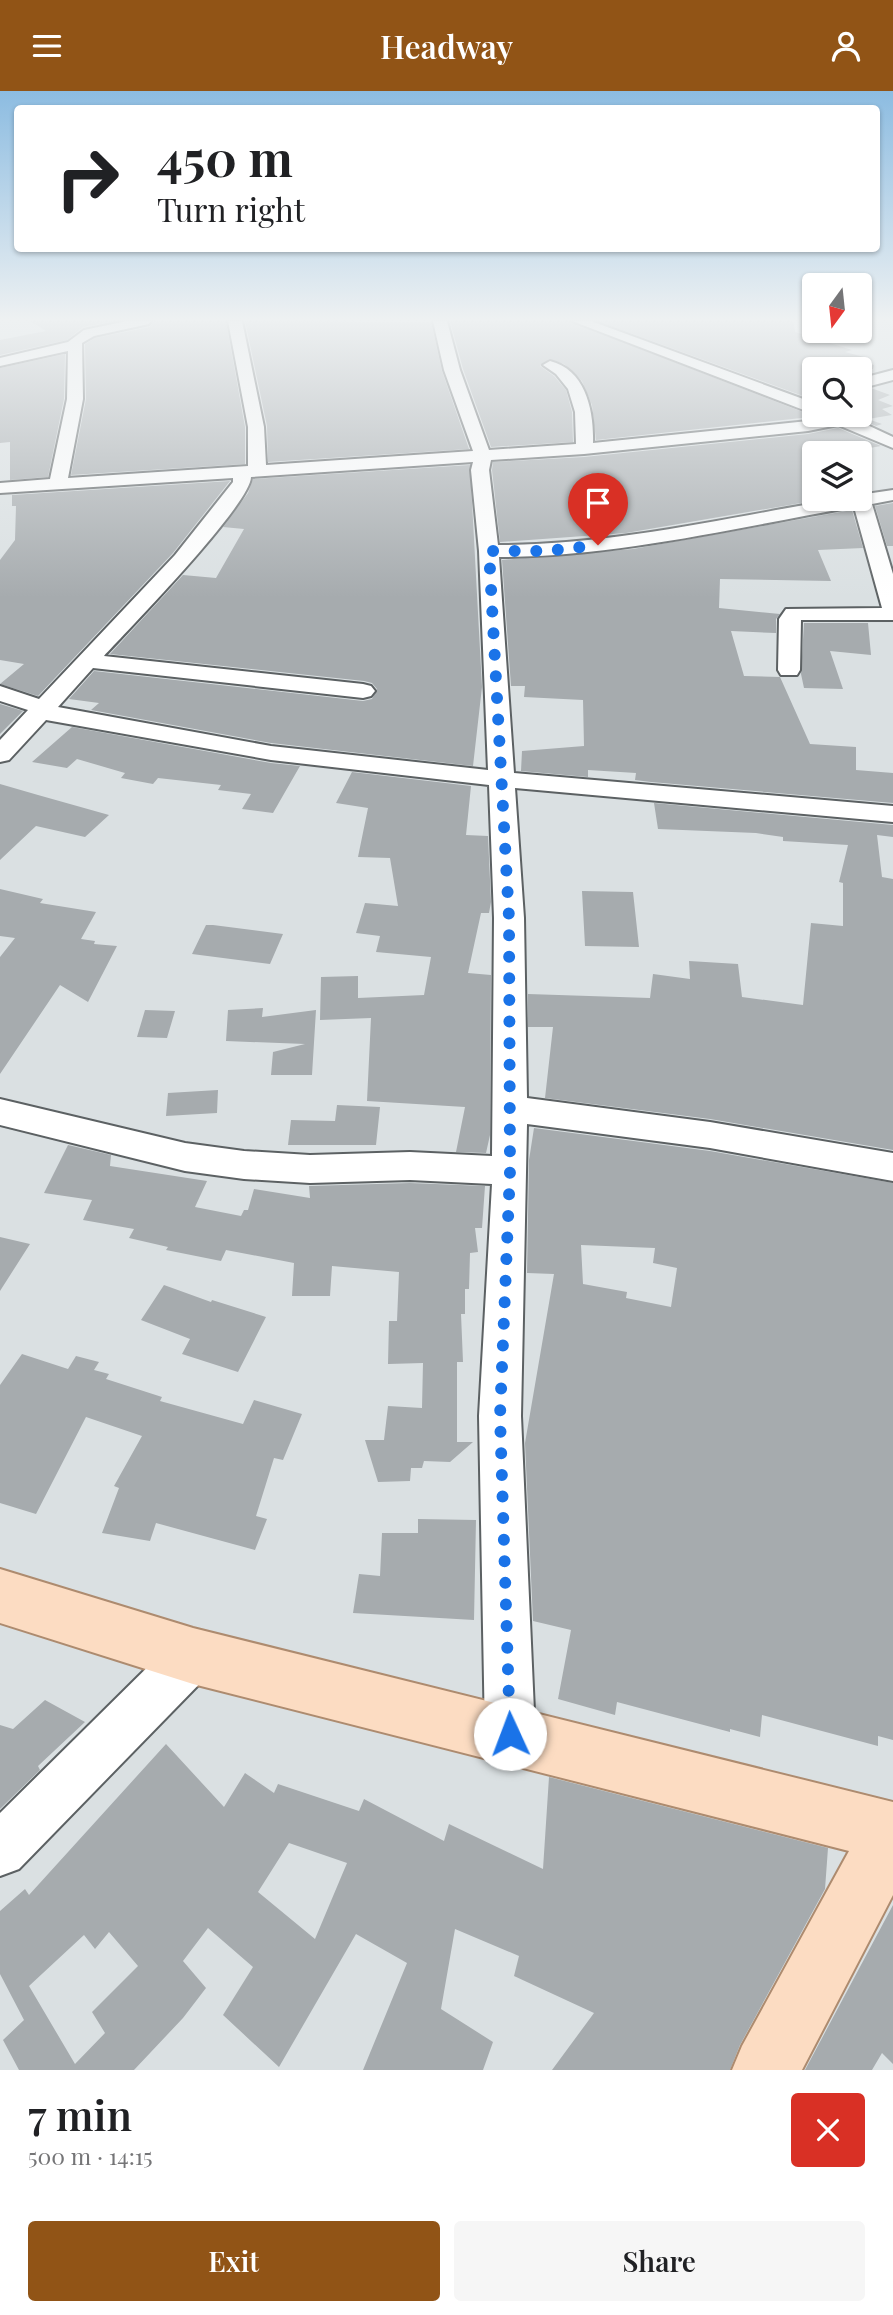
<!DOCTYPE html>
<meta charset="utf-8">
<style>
:root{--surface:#fff;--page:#f6f6f6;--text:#202124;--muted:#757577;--accent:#915416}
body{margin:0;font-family:"Playfair Display",serif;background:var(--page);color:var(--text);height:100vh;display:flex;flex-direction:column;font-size:26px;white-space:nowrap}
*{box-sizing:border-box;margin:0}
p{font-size:23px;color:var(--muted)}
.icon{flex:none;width:38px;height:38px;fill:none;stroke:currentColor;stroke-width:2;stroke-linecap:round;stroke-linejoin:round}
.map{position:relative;height:1979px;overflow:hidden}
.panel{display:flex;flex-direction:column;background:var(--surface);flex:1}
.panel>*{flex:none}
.banner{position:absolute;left:14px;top:14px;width:866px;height:147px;border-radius:7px;box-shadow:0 2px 5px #0004;background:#fff;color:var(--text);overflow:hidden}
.needle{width:46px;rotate:195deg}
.tools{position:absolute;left:802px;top:182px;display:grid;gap:14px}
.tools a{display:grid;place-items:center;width:70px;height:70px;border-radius:7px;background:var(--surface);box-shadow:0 2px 5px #0004;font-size:35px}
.pin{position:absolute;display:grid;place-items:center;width:60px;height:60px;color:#fff;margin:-72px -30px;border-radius:50% 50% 50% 0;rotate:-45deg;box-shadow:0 0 7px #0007}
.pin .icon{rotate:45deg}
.me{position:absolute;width:77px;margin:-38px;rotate:358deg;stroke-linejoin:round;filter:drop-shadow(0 0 5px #0008)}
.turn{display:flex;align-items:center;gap:24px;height:147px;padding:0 28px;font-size:32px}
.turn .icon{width:91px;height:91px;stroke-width:2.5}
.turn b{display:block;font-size:49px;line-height:60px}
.round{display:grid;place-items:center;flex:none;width:74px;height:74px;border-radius:7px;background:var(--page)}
.summary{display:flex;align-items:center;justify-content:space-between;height:119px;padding:0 28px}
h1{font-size:42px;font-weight:600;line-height:52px}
.button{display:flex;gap:14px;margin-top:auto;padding:14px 28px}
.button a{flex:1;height:80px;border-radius:7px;background:var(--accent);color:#fff;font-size:28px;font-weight:600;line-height:80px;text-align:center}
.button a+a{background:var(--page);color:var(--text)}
header{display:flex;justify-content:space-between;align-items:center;height:91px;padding:0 28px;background:var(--accent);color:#fff;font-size:32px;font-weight:600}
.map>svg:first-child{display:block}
.building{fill:#a6abae;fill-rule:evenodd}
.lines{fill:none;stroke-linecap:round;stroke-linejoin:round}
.minor-casing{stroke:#5c6163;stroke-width:4}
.major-casing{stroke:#ad8b6f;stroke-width:4}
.minor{fill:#fff;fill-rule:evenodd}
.major{fill:#fcdcc2;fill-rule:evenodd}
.route{stroke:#1a73e8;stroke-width:12;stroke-dasharray:0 21.6}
</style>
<header><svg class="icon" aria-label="menu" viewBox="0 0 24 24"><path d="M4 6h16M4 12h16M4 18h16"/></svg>Headway<svg class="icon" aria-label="person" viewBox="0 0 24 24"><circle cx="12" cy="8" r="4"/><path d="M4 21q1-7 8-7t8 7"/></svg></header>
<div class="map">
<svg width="893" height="1979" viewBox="0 0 893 1979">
<rect width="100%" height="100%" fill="#dae0e2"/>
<path class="building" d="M30,230H116L83,236L67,249L0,264V249L46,240Z
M154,230H226L245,336V373L71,384L86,308L85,253L95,247L150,236Z
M245,230L431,231L442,280L469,358L268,371L267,335Z
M450,230H569L813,325H820L596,349L592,314L582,290L564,273L549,268L540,275L554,285L566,299L572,321L573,351L491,356L463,278Z
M597,230H793L795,241L852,259L845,261L864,266L855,268L874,274L873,278H814V309Z
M65,263L64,308L48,386L10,389V351L0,352V277Z
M871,297L890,304L878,309L893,315L882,318L892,324L868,328L882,333L876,335L852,324H859V300Z
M838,337L881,355L843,362H814V408H824L626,442L500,451L492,379L493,371L584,366L808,343Z
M470,374L482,596L473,675L271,652L91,619L99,612L69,608L94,580L363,610L372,608L377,598L372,592L364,590L110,563L183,484L216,487L244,438L223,436L248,402L253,388Z
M230,390L173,462L38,605L0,593L24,573L0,569V469L15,449L16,415H12V404Z
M893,412V455H887L875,415Z
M852,419L863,457L818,459L831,490L720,488L719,517L780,523L776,528V542L731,540L744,585L780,586L810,653L856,656V679L893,682V712L651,691L635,689L636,682L588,679V686L521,680L522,660L584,655L583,609L524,606L525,595H511L502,469L633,458Z
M804,532H868L871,564L830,560L843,598L804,597L801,583Z
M0,613L23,620L0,643Z
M72,636L271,672L300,675L273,722L242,718L251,703L218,699L221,694L158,687L153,693L121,687L125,682L77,668L67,677L32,671Z
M352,681L471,695L466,744L488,745L491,811L489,822H481L468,882L491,884L490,1044L486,1062L456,1061L465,1016L367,1010L371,927L320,929L321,886L358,885V907L424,904L431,866L376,861L380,845L356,842L365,812L398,815L390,767L358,766L368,717L336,712Z
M0,693L38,704L109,724L85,746L36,735L0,769Z
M654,712L893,734V746L877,744L882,786L893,788V1059L710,1028L545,1007L553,936H528V903L650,907L653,883L690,888L689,870L738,873L742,906L803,914L811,832L843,835V792L839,791L848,754L783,750V746L756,742L658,738Z
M0,798L43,808L40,812L96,821L81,848L95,850L94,853L117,855L88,911L60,894L0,983V866L15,847L0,845Z
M582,800L633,801L639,856L585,855Z
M206,834H213L283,843L270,873L192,863Z
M263,917L262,926L316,919L312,984H271L273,961L305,953L226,950L228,919Z
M145,919L175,920L167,947L137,946Z
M218,999L217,1022L166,1025L168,1002Z
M337,1014L380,1016L376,1054H288L291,1029L335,1030Z
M534,1037L710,1060L893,1092V1649L878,1645V1655L762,1624L760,1646L730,1638V1641L617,1611L615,1624L558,1608L571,1539L533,1530L525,1352L554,1183L527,1182L529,1069ZM581,1154L655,1157L653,1172L677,1177L671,1216L626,1207L627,1201L583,1193Z
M68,1054L111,1064L110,1075L207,1090L195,1116L241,1125L244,1119H248L254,1098L310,1107L309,1095L410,1092L485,1095L482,1137H475L478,1161L470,1162L469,1198H465V1223H461L463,1271H457V1351H473L450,1371L424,1370L422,1377H411L410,1390L378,1391L365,1349H384L388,1315L422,1317L423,1272L388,1273L389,1230H397L399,1181L332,1175L330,1205H292L294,1172L226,1159L221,1170L166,1159L168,1156L129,1147L134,1138L83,1129L92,1109L44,1102Z
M0,1146L30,1153L0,1200Z
M164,1194L211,1211L212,1209L266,1226L238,1281L182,1263L190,1248L141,1229Z
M22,1263L68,1278L76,1265L99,1271L94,1279L109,1283L106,1288L162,1306L160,1310L243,1333L254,1309L302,1323L283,1369L274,1367L256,1425L267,1428L255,1459L156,1432L150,1450L102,1442L119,1397L114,1395L142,1345L86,1326L36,1423L0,1412V1294Z
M418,1428L476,1429L474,1529L353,1522L359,1483L380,1485L382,1442H418Z
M45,1609L85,1631L38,1675L40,1679L0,1718V1634L13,1638Z
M166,1653L224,1716L245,1682L274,1702L278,1693L359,1720L364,1708L444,1750L449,1733L543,1778L549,1686L828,1757L825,1798L740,1954L730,1979H552L594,1922L514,1885L519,1865L455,1838L441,1918L493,1951L483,1979H363L407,1872L356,1843L279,1976L223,1924L253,1876L208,1837L183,1870L206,1897L183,1927L134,1979H19L3,1949L24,1929L0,1883V1820L25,1798L29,1804ZM289,1752L347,1772L315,1848L258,1801ZM109,1841L138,1875L92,1921L105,1942L75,1973L29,1895L84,1844L95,1858Z
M893,1814V1973L882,1962L872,1979H805Z"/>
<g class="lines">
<g class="minor-casing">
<path id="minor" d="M127,230H151L149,233L94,245L82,252L83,308L68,387L248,375V336L228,230H242L264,336L266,374L473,360L444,279L433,230H447L460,279L489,359L576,353L575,321L568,298L556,283L543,274L550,270C586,279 594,320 593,352L808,330L824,327L822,324L848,325L893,346V357L838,334L808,340L584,363L491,369L489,379L498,454C612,454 726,427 838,408H859V404L893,399V409L872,413L893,483V529H801L800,579L797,584H781L778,579L779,528L786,518L882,517L854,416C739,436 616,466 499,466L514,682L893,715V731L515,697L524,827L527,1007L710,1031L893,1062V1090L710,1057L527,1033L521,1325L535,1643L528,1661L510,1668L492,1661L485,1643L479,1325L492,1093L410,1089L310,1092L244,1088L185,1080L0,1034V1008L185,1052L244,1060L310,1064L410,1061L492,1065L494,827L489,694L271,669L46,629L9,669L0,671V649L28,619L0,610V595L39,608L175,464L233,391V387L0,402V392L50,388L67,308L68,260L0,275V267L68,251L84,239ZM473,371L471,379L479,460L488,679L271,655L58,616L93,577L363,607L371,605L375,600L371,595L363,593L104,565C129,538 251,413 251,386Z
M572,230H591L814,312V323Z
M893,279V289L859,298V288Z
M193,1541L210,1548L217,1565L210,1582L19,1778L0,1785V1722L176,1548Z"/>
</g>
<g class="major-casing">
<path id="major" d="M0,1478L193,1537L893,1711V1804L802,1979H732L742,1955L849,1760L193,1593L0,1532Z"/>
</g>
<use href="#minor" class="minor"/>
<use href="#major" class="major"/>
</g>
<linearGradient id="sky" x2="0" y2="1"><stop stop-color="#8cbce1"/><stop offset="0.45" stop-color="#eef1f2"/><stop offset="1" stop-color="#eef1f2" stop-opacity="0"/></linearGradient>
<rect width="893" height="507" fill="url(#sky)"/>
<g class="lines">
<path class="route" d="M510,1643L500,1325L510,1080L509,827L489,460H547L598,454"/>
</g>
</svg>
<div class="tools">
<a><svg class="needle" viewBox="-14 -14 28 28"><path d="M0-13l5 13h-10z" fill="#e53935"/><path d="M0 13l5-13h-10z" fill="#757577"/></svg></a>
<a><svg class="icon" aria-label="search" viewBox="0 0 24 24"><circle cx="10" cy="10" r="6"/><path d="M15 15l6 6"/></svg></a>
<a><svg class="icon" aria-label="layers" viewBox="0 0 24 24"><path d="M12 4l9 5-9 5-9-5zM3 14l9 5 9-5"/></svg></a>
</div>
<div class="pin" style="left:598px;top:454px;background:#d93025"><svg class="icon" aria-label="arrive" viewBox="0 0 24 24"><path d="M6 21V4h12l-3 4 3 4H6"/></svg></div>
<svg class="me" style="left:510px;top:1643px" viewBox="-20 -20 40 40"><circle r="19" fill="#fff"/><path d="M0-13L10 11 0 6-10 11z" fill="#1a73e8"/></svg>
<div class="banner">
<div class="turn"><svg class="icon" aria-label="right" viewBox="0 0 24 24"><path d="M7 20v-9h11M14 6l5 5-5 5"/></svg><div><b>450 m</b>Turn right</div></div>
</div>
</div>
<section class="panel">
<div class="summary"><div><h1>7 min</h1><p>500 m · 14:15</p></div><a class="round" style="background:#d93025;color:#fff"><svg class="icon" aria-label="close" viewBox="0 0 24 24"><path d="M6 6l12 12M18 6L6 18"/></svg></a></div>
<div class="button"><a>Exit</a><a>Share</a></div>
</section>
